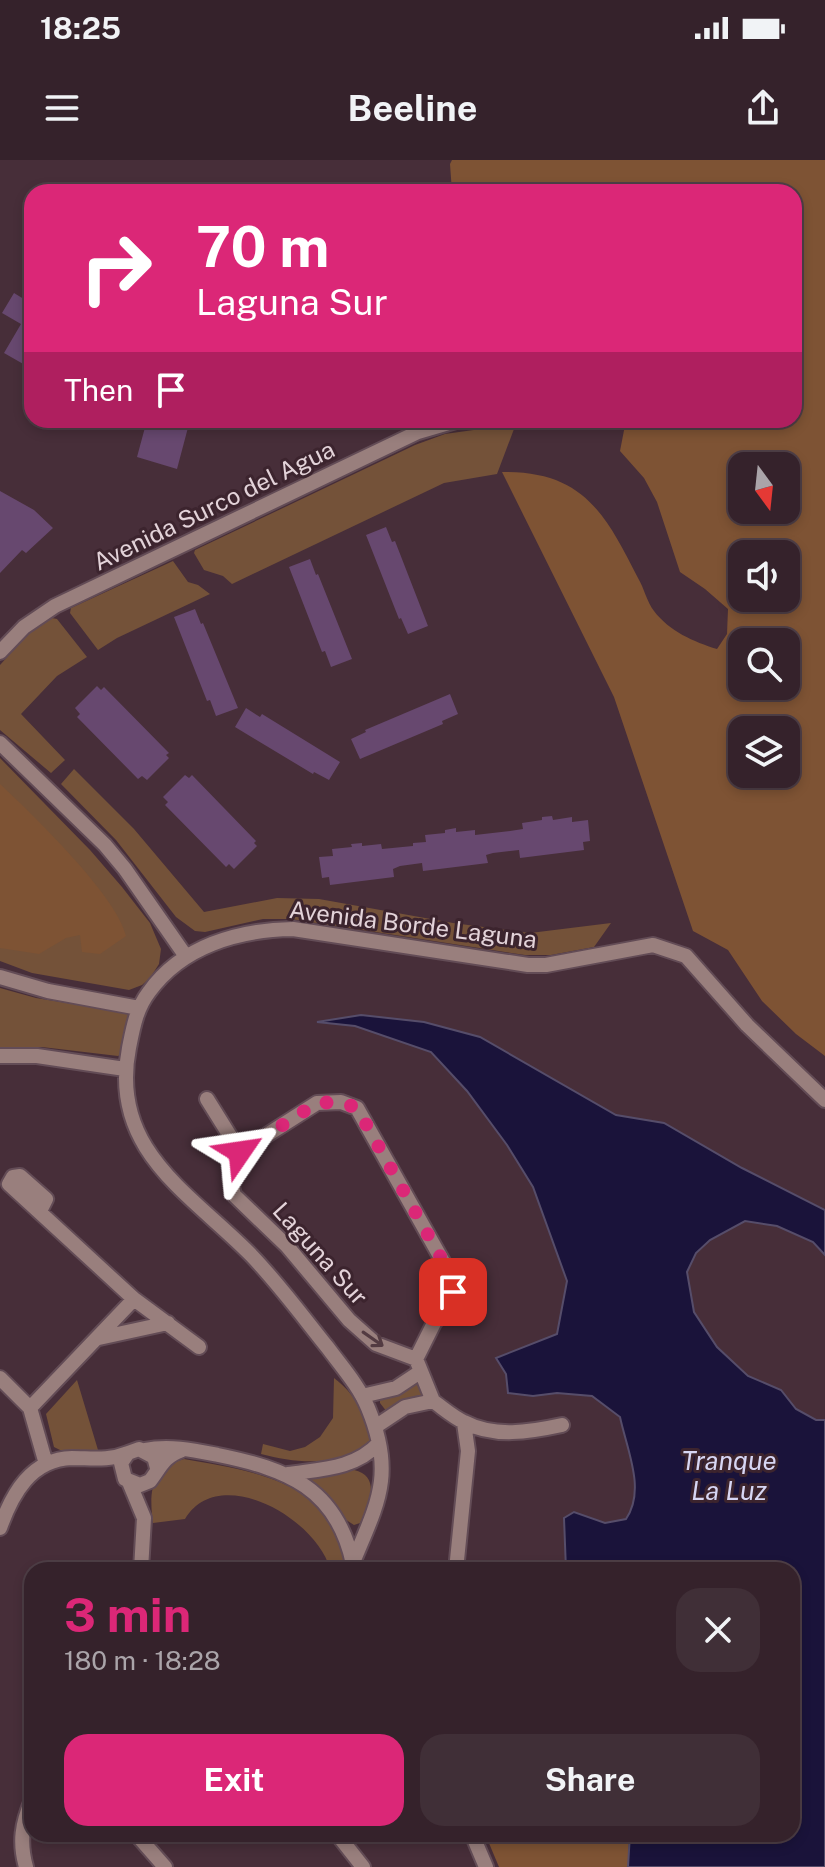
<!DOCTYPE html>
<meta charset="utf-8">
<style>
:root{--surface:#35222b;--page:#402f37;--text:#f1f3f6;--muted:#aaa4a9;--line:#4f3f47;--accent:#db2777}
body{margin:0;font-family:"Public Sans",sans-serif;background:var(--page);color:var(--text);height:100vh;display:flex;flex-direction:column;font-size:30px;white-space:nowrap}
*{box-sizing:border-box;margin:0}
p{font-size:26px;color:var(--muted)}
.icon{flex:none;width:44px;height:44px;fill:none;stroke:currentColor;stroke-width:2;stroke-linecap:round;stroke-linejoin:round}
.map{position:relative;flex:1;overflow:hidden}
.drawer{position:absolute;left:24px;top:1402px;width:776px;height:280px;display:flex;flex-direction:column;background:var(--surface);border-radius:24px;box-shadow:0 4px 12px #0003,0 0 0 2px var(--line)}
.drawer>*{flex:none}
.banner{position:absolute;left:24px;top:24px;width:778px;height:244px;border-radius:24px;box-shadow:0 4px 12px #0003,0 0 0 2px var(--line);background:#db2777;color:#fff;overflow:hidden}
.needle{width:52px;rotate:165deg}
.fabs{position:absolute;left:728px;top:292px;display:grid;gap:16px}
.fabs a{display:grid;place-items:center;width:72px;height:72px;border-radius:16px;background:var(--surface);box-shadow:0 4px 12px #0003,0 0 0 2px var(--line);font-size:40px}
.pin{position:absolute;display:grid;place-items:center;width:68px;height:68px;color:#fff;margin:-34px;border-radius:16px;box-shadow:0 4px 12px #0006}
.me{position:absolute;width:88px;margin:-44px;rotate:58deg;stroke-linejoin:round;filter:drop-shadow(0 0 6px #0008)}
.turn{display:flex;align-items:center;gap:28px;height:168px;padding:0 40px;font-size:36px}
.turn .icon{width:104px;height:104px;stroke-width:2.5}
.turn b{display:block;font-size:56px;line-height:68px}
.then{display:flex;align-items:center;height:76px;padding:0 40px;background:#0003;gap:16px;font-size:30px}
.round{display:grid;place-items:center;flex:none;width:84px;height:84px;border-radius:24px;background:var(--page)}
.head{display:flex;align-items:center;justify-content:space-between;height:136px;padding:0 40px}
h1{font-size:48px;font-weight:700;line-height:60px;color:var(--accent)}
.cta{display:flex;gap:16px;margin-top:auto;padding:16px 40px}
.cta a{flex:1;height:92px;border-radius:24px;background:var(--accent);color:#fff;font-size:32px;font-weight:700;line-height:92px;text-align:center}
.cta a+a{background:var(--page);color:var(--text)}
.status{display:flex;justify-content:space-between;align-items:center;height:56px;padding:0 40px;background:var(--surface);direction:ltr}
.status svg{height:22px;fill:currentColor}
header{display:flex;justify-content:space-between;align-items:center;height:104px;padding:0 40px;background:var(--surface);font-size:36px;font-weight:700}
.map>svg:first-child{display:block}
.green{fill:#745239}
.forest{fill:#7e5334;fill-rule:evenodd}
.water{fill:#1a133a;stroke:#564d6a;stroke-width:2}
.building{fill:#67486f}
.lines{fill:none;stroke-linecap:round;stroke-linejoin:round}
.minor-casing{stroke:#634c56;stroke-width:18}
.minor{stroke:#997f7d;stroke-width:14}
.oneway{stroke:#533b42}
.route{stroke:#db2777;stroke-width:14;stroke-dasharray:0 25.2}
.labels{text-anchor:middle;stroke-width:6;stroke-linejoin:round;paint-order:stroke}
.street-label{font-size:24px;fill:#e3d3d9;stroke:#3c242e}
.water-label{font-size:26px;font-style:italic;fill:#d7d6f4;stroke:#3c242e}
</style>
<div class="status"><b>18:25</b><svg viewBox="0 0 49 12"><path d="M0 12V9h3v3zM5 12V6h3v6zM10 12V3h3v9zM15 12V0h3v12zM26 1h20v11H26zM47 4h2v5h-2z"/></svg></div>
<header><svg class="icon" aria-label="menu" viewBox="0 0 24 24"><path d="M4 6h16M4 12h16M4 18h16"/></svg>Beeline<svg class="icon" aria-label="share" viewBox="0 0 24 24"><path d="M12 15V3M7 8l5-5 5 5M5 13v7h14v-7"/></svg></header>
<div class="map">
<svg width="825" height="1707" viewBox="0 0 825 1707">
<rect width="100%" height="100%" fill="#472e39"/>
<path class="green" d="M495,267L514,269L497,314L444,323L232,424L223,416L204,410L194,393L195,390L415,285L445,274Z
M173,401L188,422L198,425L210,434L117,478L98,490L70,453L71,448Z
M52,458L57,459L87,497L57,516L21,554L65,600L51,613L0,570V505L29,473Z
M0,598L90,690L122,727L150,763L161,789L159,804L150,818L142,825L129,830L32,813L0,801Z
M74,609L134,669L204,752L277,738L319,739L453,763L530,773L611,763L594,787L551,795H525L291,759H263L205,772L195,771L176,757L116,680L61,624Z
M0,828L36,838L129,853L123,893L118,896L42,887L0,889Z
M334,1218C358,1236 366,1258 371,1286C336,1306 298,1304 261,1294L263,1284L290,1291L305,1287L320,1277L333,1258Z
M77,1220L98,1290H60L54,1287L46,1254Z
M417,1222L423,1232L420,1238L387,1252L380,1243V1238Z
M184,1299C238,1309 315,1317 338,1377C342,1388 345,1395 343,1406L330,1409C317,1359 219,1302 185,1359L153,1363C149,1333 150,1308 184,1299Z
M354,1310C382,1316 369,1347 360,1363L354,1365L340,1356L307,1320L309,1317Z"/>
<path class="forest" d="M452,0H825V896L796,874L762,841L728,790L693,771L614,537L502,312C583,311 605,353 638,418C644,428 647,442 654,451C669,471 694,482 717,489L727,474L728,449L705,429L680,412L657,342L644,318L620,291L626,260H794V32H452L450,4ZM742,306H786V350H742ZM742,394H786V438H742ZM742,482H786V526H742ZM742,570H786V614H742Z
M0,624C33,655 117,736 126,776L100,794L82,792L80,775L66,778L39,794L0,788Z
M489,1674H629L628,1707H499L486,1676Z"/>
<path class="water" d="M361,855L424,862L480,877L616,955L664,963L742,1008L825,1050V1095L813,1082L777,1066L745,1061L710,1080L696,1093L687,1112L694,1152L717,1187L748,1216L781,1230L796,1249L816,1260H825V1707H628L630,1674H792V1410H566L564,1358L574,1352L605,1363L626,1359C646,1330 627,1290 620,1257L592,1236L557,1233L533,1236L508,1233L506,1214L496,1198L557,1174L567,1121L533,1027L507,985L467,931L431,892L355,866L317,862Z"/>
<path class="building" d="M14,133L32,144V209L4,193L21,164L2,153Z
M147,260H190L177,309L137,297Z
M0,331L34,350L53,368L26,393L22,390L0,413Z
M386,367L392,382L395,381L428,466L408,474L401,458L399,459L366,375Z
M310,399L316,415L318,414L352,499L331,507L325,491L322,492L289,407Z
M195,449L201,464L203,463L238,548L216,556L210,540L207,541L174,457Z
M97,526L101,530L104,527L169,593L166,595L169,598L147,620L142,616L138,619L77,557L80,554L75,548Z
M450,534L458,554L442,561L443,564L360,599L351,579L366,572L365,570Z
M246,548L260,557L262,554L340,602L329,620L314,612L313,614L235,567Z
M185,615L189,618L192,615L256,681L254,683L257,686L234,709L229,704L226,707L165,645L168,642L163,637Z
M552,656L553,660L572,657V662L588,660L590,681L583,682L584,690L520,698L519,690L493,693L486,695L488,703L423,711L422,703L400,706L393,709L394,717L330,725L329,717L322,718L319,697L333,696L332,689L352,687L351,684L362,683V686L381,684L382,689L413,686V683L426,682L425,675L445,673V670L456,668V672L475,670V675L510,671L523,669L522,663L542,660V657Z"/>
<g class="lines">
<g class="minor-casing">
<path id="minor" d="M517,260H518
M0,492L24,467L55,446L418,272L459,260
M0,583L105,685L125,709L185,795
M0,817L48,831L139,848
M0,896H37L125,909
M207,939L240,992
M40,1051L46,1039L20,1016L13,1017L9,1024L134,1139L199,1187
M99,1178L168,1163
M416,1199L376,1184L349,1160L287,1086L234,1035L230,1018L240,992L317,943L341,942L357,948L455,1123L448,1145L434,1163L416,1199L433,1241
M0,1218L30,1248L46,1304
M362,1236L396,1228L420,1212
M433,1241C443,1248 453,1257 464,1262C494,1278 530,1272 562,1265
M30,1248L134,1139
M375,1267L405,1247L433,1241
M144,1290C170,1285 193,1290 218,1295C287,1309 337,1328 353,1404
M157,1308L154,1297L139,1289L128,1293L121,1303L125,1319L140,1325L150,1321C160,1308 164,1296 182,1290
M288,1314C321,1309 355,1309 379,1283
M129,1322L144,1358L141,1410
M0,1368C12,1334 31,1299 72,1298C92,1298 108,1301 128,1293
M350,1410C375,1347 397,1318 368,1248C359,1226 342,1207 328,1188C303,1157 279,1124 251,1095C190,1033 109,990 129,888C133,868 136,849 149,832C182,786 238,770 293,769L528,805H546L653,785L686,796L747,865L825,940
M456,1410L468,1291L464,1263
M136,1674L165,1707
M337,1674L363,1707
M472,1674L486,1707
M26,1707C19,1682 22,1664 32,1640"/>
</g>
<use href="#minor" class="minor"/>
</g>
<defs><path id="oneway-shaft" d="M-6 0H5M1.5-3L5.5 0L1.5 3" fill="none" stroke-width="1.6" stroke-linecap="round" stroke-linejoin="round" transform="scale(2)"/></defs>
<use class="oneway" href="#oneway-shaft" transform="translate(373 1179) rotate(35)"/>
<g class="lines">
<path class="route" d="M240,992L317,943L341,942L357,948L455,1123L453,1132"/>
</g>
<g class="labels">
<g class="street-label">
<text transform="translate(214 346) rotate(-26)" y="8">Avenida Surco del Agua</text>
<text transform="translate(413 765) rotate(7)" y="8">Avenida Borde Laguna</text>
<text transform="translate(320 1094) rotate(48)" y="8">Laguna Sur</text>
</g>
<g class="water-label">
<text x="729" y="1310">Tranque<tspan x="729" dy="30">La Luz</tspan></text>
</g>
</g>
</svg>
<div class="fabs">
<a><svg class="needle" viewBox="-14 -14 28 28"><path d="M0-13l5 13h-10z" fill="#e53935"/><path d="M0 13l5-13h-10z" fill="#aaa4a9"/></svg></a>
<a><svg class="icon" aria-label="sound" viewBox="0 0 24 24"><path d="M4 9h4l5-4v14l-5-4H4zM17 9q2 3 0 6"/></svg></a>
<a><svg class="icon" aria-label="search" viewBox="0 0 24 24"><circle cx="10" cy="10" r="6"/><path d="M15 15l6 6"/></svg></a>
<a><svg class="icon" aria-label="layers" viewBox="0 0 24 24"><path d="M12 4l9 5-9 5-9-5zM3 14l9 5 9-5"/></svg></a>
</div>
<div class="pin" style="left:453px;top:1132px;background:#d93025"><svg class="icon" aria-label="arrive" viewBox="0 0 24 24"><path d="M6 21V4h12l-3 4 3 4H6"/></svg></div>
<svg class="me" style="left:240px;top:992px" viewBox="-20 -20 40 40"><path d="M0-17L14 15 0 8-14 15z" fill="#db2777" stroke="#fff" stroke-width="4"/></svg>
<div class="banner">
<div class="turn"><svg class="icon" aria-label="right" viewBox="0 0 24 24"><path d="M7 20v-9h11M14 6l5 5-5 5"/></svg><div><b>70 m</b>Laguna Sur</div></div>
<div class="then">Then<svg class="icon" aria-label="arrive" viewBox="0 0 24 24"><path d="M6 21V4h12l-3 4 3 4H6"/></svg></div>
</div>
<section class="drawer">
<div class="head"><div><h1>3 min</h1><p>180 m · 18:28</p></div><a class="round"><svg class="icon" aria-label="close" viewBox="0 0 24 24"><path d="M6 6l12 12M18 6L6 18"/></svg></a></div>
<div class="cta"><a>Exit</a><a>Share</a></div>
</section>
</div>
